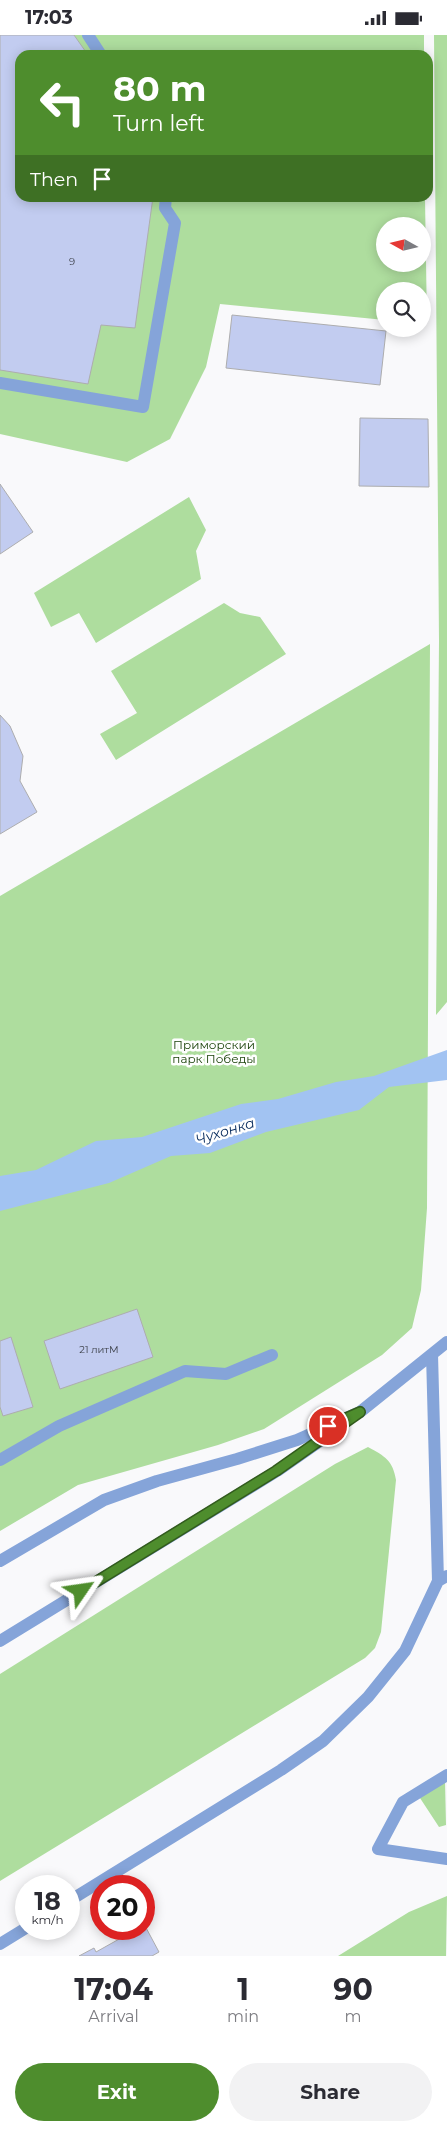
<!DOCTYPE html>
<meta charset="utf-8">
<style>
:root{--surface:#fff;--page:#f2f2f3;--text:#2b2b33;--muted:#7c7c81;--accent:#4e8d2d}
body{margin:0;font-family:Montserrat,sans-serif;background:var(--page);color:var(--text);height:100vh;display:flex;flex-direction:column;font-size:19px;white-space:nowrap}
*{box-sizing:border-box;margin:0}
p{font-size:16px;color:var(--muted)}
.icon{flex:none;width:28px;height:28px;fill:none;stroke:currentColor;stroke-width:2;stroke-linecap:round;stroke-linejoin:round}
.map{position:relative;height:1921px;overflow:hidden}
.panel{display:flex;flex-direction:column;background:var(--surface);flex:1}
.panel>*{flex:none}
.banner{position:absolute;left:15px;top:15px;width:418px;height:152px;border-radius:15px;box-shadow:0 2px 12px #0003;background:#4e8d2d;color:#fff;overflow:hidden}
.needle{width:32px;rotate:278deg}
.controls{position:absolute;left:376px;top:182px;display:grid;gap:10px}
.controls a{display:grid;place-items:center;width:55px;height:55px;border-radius:50%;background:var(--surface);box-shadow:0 2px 12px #0003;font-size:25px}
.speed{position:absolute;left:15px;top:1840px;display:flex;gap:10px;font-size:25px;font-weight:700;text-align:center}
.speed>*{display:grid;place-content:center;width:65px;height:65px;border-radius:50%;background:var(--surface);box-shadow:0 2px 12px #0003;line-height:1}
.speed small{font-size:12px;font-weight:400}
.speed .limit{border:8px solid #d22;background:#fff;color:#111}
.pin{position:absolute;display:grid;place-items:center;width:42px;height:42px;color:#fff;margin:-21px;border:2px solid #fff;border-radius:50%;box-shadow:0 1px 5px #0007}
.me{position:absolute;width:55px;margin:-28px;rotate:58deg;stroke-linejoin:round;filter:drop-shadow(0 0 4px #0008)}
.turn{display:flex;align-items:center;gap:18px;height:105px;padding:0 15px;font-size:22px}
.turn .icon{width:65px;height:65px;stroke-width:2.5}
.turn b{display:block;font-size:35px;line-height:42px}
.then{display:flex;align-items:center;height:48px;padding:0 15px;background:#0003;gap:10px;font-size:19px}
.eta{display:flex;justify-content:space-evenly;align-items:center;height:85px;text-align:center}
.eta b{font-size:30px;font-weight:700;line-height:35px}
.action{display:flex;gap:10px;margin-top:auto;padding:10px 15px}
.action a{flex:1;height:58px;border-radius:30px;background:var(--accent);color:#fff;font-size:20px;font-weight:700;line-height:58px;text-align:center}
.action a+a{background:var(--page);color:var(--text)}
.status{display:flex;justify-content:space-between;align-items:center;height:35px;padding:0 25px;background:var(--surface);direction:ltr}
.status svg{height:14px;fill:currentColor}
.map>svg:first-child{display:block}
.green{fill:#aedd9e;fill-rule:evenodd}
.water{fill:#a2c3f2}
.building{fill:#c2ccf0;stroke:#adadae}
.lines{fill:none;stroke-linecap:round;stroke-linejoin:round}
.lane{stroke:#85a4d9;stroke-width:12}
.route-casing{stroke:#335c1d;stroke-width:12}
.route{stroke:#4e8d2d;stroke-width:9}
.labels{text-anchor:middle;stroke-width:5;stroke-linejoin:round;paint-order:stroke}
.number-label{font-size:10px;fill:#3a3e46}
.park-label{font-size:12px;fill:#1a4209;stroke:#fff}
.water-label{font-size:14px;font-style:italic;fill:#0c2f60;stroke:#fff}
</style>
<div class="status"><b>17:03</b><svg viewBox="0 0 49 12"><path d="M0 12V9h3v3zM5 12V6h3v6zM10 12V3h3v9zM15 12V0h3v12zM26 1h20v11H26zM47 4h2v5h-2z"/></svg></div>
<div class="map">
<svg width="447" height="1921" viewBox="0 0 447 1921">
<rect width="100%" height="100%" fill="#f9f9fb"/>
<path class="green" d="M0,0H424V20H20V162L425,163L427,288H423L422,256H385V285L220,269L206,332L170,404L127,427L0,399ZM385,191H422V229H385Z
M434,0H447V967L436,980L439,606Z
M189,462L206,495L196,516L201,544L96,608L79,578L51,592L34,558Z
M224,568L240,578L260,582L286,619L116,725L100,699L137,678L111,636Z
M430,609L427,1173L421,1255L412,1293L382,1320L264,1394L218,1410L78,1450L0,1496V861Z
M368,1412C385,1421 393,1426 396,1445L381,1597L375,1613L365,1623L0,1846V1639L335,1429Z
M445,1745L446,1790L439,1792L420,1763Z
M447,1861L446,1921H338L409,1877Z"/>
<path class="water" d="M447,1015V1045L389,1052L359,1075L266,1097L210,1118L171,1121L109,1148L0,1176V1141L36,1135L96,1106L142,1102L241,1069L278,1064L336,1047L374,1041Z"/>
<path class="building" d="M0,0H74L88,20H20V162H153L135,293L101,290L88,349L0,335Z
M232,280L386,296L380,350L226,333Z
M360,383L428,384L429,452L359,451Z
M0,449L33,497L0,519Z
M0,680L10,691L23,721L20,746L37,777L0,799Z
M137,1274L153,1322L60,1354L44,1306Z
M11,1302L33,1372L3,1381L0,1372V1306Z
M144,1889L159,1917L152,1921H79L94,1913L96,1917L121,1903L116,1894H144Z"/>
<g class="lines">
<path class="lane" d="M88,0L101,20
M0,348L143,372L175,188L165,173L166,162
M432,1319L438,1546
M0,1425L59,1391L185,1336L226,1339L272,1320
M0,1526L104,1465L157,1446L237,1424L297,1405L360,1377L447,1307
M0,1606L277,1436L340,1392
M447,1740L403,1767L378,1814L447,1824
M69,1866L281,1735L323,1706L368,1662L405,1616L438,1546L447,1541
M0,1909L26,1893"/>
</g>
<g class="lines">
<g class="route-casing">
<path id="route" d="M81,1556L276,1436L360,1377L328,1391"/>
</g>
<use href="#route" class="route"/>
</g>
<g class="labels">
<g class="number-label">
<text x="72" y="230">9</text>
<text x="99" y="1318">21 литМ</text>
</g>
<g class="park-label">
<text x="214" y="1014">Приморский<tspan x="214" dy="14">парк Победы</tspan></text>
</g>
<g class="water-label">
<text transform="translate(225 1096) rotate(-17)" y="5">Чухонка</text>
</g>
</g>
</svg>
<div class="controls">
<a><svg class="needle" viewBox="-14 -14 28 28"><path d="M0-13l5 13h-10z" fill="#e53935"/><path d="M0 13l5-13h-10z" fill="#7c7c81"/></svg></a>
<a><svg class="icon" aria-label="search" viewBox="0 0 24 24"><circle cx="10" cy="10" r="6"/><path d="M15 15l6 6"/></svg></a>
</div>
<div class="speed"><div>18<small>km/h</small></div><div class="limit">20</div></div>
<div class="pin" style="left:328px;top:1391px;background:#d93025"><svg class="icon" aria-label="arrive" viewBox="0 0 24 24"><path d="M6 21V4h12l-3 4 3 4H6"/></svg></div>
<svg class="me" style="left:81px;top:1556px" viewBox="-20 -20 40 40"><path d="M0-17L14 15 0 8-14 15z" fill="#4e8d2d" stroke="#fff" stroke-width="4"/></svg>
<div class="banner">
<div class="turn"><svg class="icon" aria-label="left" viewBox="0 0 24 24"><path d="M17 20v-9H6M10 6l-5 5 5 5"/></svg><div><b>80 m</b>Turn left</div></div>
<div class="then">Then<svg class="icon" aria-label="arrive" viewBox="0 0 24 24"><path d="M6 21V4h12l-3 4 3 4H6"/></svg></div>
</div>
</div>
<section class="panel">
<div class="eta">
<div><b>17:04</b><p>Arrival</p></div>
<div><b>1</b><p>min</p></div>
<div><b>90</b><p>m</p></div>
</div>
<div class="action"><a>Exit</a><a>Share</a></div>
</section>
